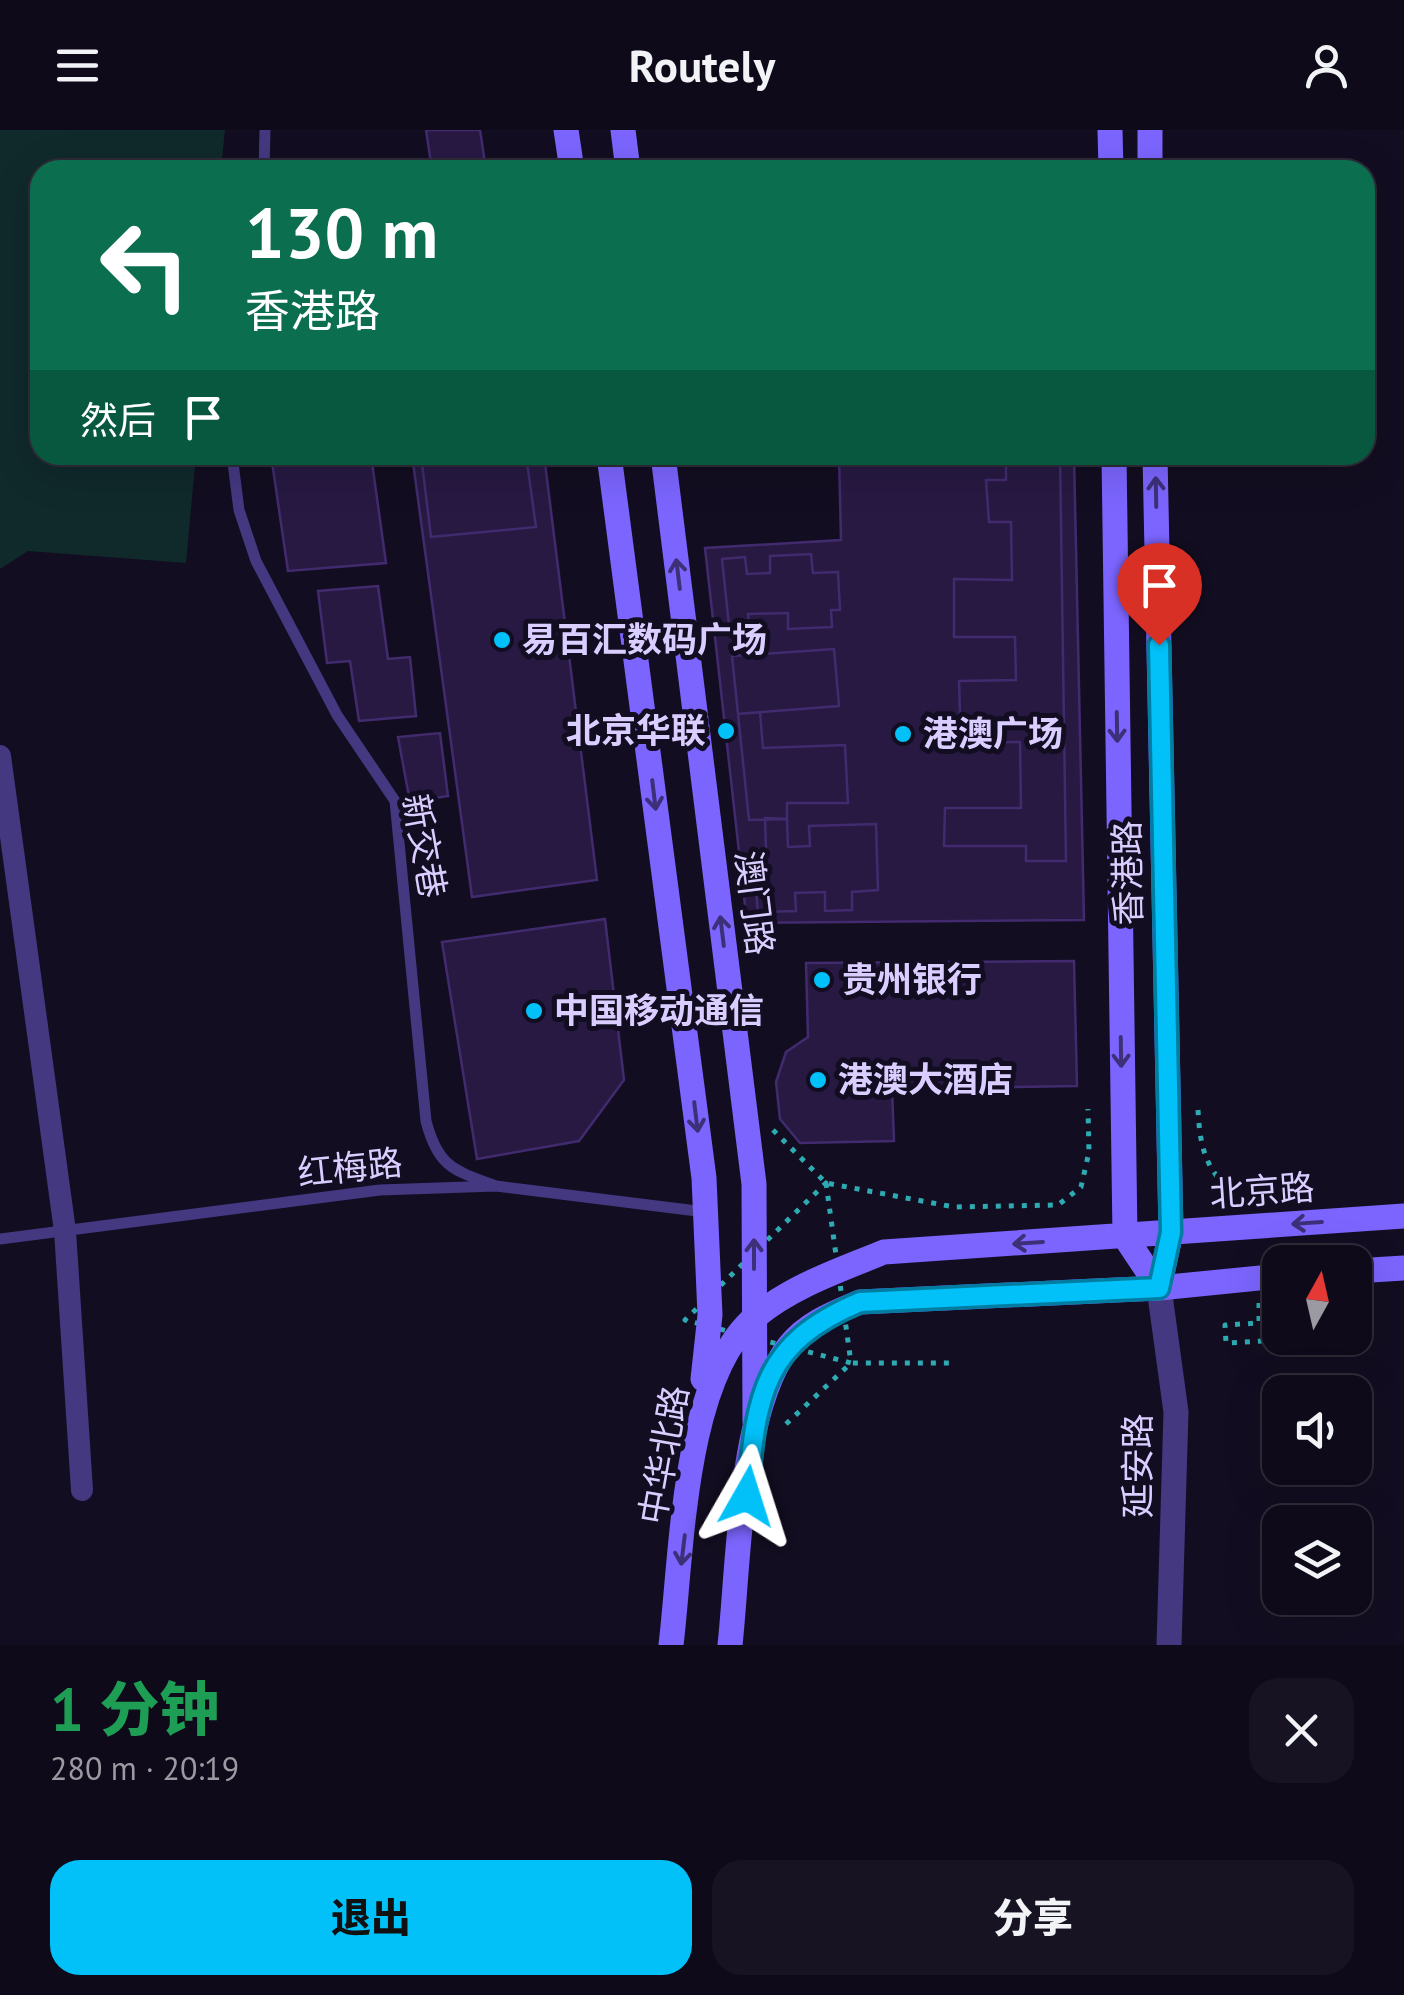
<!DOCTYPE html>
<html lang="zh">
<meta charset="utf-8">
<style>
:root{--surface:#0e0a19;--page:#171322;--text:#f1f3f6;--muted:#9b9aa2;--line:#2e2b38;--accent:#01c1f8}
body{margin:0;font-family:"PT Sans","Noto Sans SC",sans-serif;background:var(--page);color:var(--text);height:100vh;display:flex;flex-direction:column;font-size:38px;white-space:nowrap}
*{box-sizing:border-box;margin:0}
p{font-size:32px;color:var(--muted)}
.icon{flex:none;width:55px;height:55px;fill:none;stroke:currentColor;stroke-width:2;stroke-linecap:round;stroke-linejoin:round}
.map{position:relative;height:1515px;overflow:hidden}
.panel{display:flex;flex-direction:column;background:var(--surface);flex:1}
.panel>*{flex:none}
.guide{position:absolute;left:30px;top:30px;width:1345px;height:305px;border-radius:30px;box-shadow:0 10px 40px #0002,0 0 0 2px var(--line);background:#0b6e4f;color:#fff;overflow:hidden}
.needle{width:65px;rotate:8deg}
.tools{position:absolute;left:1262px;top:1115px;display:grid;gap:20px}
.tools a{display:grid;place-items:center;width:110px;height:110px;border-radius:20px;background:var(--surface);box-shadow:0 10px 40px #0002,0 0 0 2px var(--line);font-size:50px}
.pin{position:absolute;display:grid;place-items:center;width:85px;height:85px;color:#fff;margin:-102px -42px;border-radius:50% 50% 50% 0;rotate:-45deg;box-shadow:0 0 10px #0007}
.pin .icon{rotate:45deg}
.me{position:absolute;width:110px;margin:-55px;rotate:6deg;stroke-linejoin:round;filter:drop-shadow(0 0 8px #0008)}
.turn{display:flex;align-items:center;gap:35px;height:210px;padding:0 50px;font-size:45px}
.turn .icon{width:130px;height:130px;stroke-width:2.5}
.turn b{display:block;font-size:70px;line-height:85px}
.then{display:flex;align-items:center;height:95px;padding:0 50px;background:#0003;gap:20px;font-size:38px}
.round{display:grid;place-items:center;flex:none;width:105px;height:105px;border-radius:30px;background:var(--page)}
.summary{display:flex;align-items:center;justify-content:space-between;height:170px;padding:0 50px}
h1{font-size:60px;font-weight:800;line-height:75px;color:#1e9e55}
.button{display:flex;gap:20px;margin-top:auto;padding:20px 50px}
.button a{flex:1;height:115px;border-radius:30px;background:var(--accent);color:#111;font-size:40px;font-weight:800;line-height:115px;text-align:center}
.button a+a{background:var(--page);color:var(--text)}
header{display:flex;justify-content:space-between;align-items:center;height:130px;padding:0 50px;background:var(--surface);font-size:45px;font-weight:800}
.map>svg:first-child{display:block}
.green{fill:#10292b}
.building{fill:#271942;stroke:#412b6e;stroke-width:2.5}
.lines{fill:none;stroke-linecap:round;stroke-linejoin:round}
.path{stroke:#2eabb2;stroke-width:5;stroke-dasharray:5 8;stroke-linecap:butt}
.service{stroke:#443880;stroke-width:11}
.minor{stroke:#443880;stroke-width:22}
.tertiary{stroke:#443880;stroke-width:25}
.secondary{stroke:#7b65fe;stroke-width:25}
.oneway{stroke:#3d3079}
.route-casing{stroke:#017da1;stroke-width:25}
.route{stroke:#01c1f8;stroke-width:18}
.poi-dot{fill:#01c1f8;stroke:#130d21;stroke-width:4}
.labels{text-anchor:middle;stroke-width:10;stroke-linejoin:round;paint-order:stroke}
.poi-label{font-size:35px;font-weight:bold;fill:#d9ceff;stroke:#130d21;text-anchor:start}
.street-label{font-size:35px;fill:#d9ceff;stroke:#130d21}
</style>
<header><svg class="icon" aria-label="menu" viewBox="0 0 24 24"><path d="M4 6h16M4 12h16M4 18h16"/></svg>Routely<svg class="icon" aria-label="person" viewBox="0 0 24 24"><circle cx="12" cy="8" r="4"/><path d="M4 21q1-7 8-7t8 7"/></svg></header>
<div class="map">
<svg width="1404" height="1515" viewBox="0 0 1404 1515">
<rect width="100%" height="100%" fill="#130d21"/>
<path class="green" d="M0,0H225L221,40H40V325H196L186,433L28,421L0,439Z"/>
<path class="building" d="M426,0H480L486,40H432Z
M271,325H371L386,433L288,441Z
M412,325H544L597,750L472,767Z
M421,325H526L536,397L431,407Z
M839,325H1074L1084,790L747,793L705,418L841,410Z
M1006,325H1060L1066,731H1026V716H944L945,678H1021L1020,612L961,613L959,551L1016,550L1015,507H954V449L1012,450L1011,392H989L986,350H1006Z
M811,424L813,443L838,442L840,480H831L832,497L788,499V483L748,484L750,504L730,505L722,429L745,427L747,444L770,443V426Z
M378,456L388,529L410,527L416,586L359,591L350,531L327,533L318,461Z
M834,519L839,576L738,584L732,526Z
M760,582L763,618L845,615L848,673H787V689L749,690L738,584Z
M440,603L448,666L410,672L398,607Z
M765,688L787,689L788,717L810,716L809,696L876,694L878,760L852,762V780L825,781V762L795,763L796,781L758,782L752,720L766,719Z
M605,789L624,950L579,1011L477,1029L442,812Z
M1074,831L1077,956L892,959L894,1011L800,1013L780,989L776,952L786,922L808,907L806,833Z"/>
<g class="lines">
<path class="path" d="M1198,980C1200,1020 1207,1048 1245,1069
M773,1000L826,1053L954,1077L1058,1075L1081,1057L1089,1022L1088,979
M826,1053L851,1233L685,1190Z
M1259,1173V1193L1225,1195L1226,1213L1263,1211
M786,1294L851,1233H955"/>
<path class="service" d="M264,40L265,0
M232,325L239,380L256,431L337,585L395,671L426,991C438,1037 453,1040 496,1056
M0,1109L380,1060L496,1056L705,1082"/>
<path class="minor" d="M0,626L65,1101L82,1360"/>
<path class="tertiary" d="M1159,1158L1176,1282L1169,1515"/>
<path class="secondary" d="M566,0L572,40
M623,0L628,40
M1110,0L1111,40
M1150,0V40
M609,325L704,1048L710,1185L703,1249
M663,325L754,1054L755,1292
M1114,325L1125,1107
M1155,325L1171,1102L1159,1158
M1125,1107L1159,1158
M1355,1141L1404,1138
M671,1515C682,1424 683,1248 755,1187C792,1156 840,1140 884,1122L1404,1086
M730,1515C739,1433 739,1280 789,1216C807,1193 834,1183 860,1172L1159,1158L1280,1146"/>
</g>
<defs><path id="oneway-shaft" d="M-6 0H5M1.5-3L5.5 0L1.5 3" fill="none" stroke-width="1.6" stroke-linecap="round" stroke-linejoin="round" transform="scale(2.5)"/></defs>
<g class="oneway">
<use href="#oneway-shaft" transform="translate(1156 362) rotate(-91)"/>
<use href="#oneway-shaft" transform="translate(678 444) rotate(-97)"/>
<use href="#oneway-shaft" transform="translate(1117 597) rotate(89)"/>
<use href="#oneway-shaft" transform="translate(654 665) rotate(83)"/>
<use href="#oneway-shaft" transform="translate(722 801) rotate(-97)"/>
<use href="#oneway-shaft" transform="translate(1121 922) rotate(89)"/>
<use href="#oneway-shaft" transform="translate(696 987) rotate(83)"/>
<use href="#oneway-shaft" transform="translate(1307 1093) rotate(176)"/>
<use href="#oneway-shaft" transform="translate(1028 1113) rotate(176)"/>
<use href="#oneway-shaft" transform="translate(754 1124) rotate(-90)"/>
<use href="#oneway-shaft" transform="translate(683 1420) rotate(97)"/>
</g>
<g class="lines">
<g class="route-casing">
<path id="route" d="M747,1366C757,1267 760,1214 860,1172L1159,1158L1171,1102L1159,515"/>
</g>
<use href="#route" class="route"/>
</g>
<g class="poi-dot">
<circle cx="502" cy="510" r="10"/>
<circle cx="726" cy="601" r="10"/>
<circle cx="903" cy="604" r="10"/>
<circle cx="822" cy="850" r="10"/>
<circle cx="534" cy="881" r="10"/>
<circle cx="818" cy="950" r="10"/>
</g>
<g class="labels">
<g class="poi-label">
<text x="522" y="522">易百汇数码广场</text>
<text x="706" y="613" text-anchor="end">北京华联</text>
<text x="923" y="616">港澳广场</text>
<text x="842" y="862">贵州银行</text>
<text x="554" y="893">中国移动通信</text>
<text x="838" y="962">港澳大酒店</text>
</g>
<g class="street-label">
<text transform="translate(424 716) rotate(80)" y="12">新交巷</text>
<text transform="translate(1128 743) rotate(-91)" y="12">香港路</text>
<text transform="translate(754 773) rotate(83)" y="12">澳门路</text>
<text transform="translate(350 1038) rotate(-6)" y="12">红梅路</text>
<text transform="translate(1262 1061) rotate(-4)" y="12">北京路</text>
<text transform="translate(664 1325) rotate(-80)" y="12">中华北路</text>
<text transform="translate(1138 1336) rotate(-90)" y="12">延安路</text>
</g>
</g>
</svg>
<div class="tools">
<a><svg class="needle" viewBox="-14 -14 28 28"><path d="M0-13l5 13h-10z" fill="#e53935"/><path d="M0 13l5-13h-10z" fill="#9b9aa2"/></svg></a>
<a><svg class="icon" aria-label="sound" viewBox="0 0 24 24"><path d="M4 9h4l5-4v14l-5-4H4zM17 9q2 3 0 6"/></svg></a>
<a><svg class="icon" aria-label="layers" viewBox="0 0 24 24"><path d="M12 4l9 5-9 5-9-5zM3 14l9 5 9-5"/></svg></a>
</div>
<div class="pin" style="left:1159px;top:515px;background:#d93025"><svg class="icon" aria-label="arrive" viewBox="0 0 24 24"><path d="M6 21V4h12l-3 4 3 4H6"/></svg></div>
<svg class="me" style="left:747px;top:1366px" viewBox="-20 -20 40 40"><path d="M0-17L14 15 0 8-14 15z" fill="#01c1f8" stroke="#fff" stroke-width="4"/></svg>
<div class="guide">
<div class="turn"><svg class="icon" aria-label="left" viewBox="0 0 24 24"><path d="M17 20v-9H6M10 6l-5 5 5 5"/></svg><div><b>130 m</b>香港路</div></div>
<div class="then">然后<svg class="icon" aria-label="arrive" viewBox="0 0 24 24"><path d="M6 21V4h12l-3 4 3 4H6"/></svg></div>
</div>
</div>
<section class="panel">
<div class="summary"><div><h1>1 分钟</h1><p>280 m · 20:19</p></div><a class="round"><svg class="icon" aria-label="close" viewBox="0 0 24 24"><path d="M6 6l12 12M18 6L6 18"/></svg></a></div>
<div class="button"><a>退出</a><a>分享</a></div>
</section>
